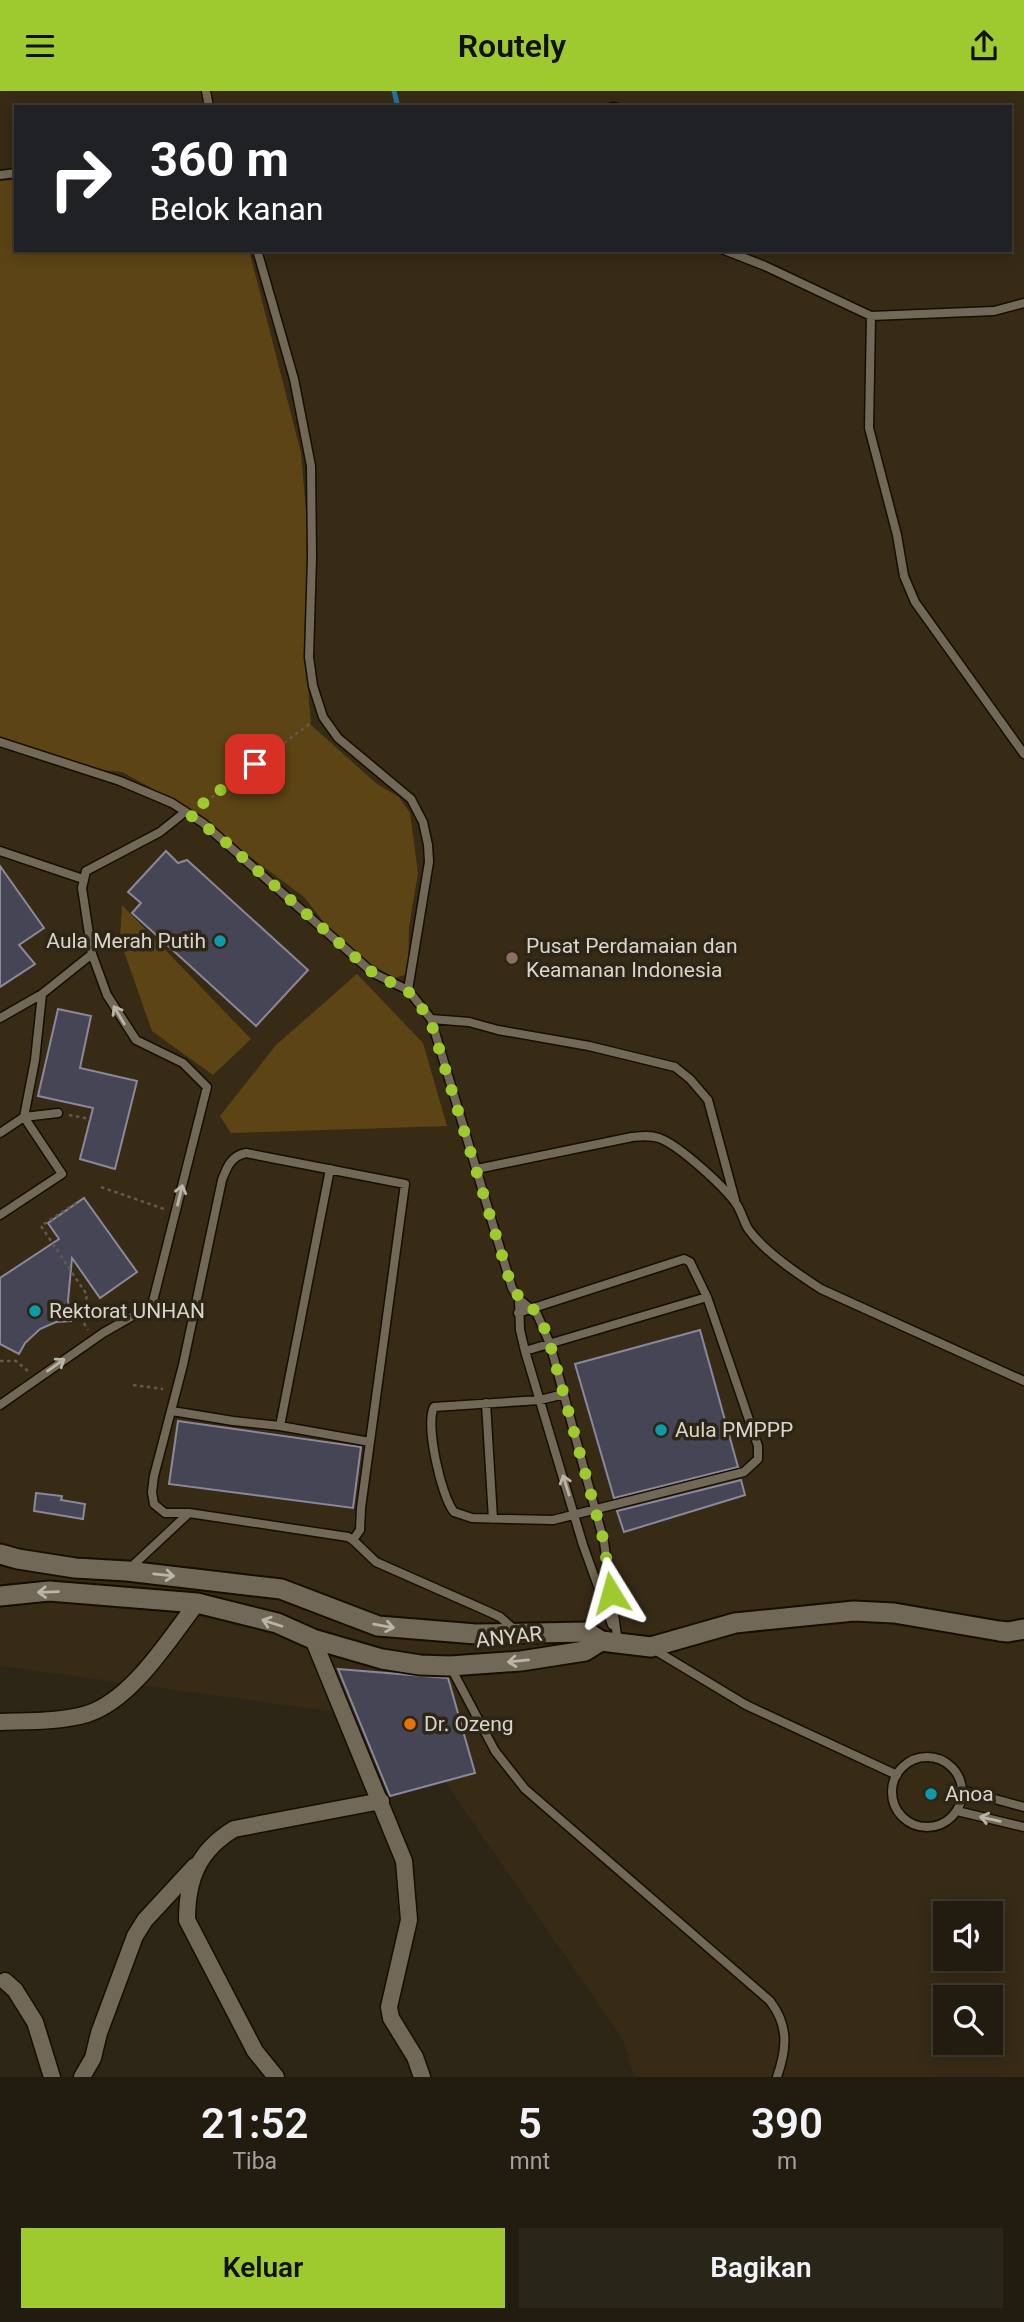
<!DOCTYPE html>
<html lang="id">
<style>
:root{--surface:#221c10;--page:#2a2519;--text:#f1f3f6;--muted:#a2a19f;--line:#3f3a30;--accent:#9eca2f}
body{margin:0;font-family:Roboto,sans-serif;background:var(--page);color:var(--text);height:100vh;display:flex;flex-direction:column;font-size:26px;white-space:nowrap}
*{box-sizing:border-box;margin:0}
p{font-size:23px;color:var(--muted)}
.icon{flex:none;width:38px;height:38px;fill:none;stroke:currentColor;stroke-width:2;stroke-linecap:round;stroke-linejoin:round}
.map{position:relative;height:1986px;overflow:hidden}
.sheet{display:flex;flex-direction:column;background:var(--surface);flex:1}
.sheet>*{flex:none}
.guide{position:absolute;left:14px;top:14px;width:998px;height:147px;border-radius:0px;box-shadow:0 4px 18px #0003,0 0 0 2px var(--line);background:#202124;color:#fff;overflow:hidden}
.fabs{position:absolute;left:933px;top:1810px;display:grid;gap:14px}
.fabs a{display:grid;place-items:center;width:70px;height:70px;border-radius:0px;background:var(--surface);box-shadow:0 4px 18px #0003,0 0 0 2px var(--line);font-size:35px}
.pin{position:absolute;display:grid;place-items:center;width:60px;height:60px;color:#fff;margin:-30px;border-radius:14px;box-shadow:0 4px 10px #0006}
.me{position:absolute;width:77px;margin:-38px;rotate:352deg;stroke-linejoin:round;filter:drop-shadow(0 0 5px #0008)}
.turn{display:flex;align-items:center;gap:24px;height:147px;padding:0 21px;font-size:32px}
.turn .icon{width:91px;height:91px;stroke-width:2.5}
.turn b{display:block;font-size:49px;line-height:60px}
.eta{display:flex;justify-content:space-evenly;align-items:center;height:119px;text-align:center}
.eta b{font-size:42px;font-weight:600;line-height:49px}
.cta{display:flex;gap:14px;margin-top:auto;padding:14px 21px}
.cta a{flex:1;height:80px;border-radius:0px;background:var(--accent);color:#111;font-size:28px;font-weight:600;line-height:80px;text-align:center}
.cta a+a{background:var(--page);color:var(--text)}
header{display:flex;justify-content:space-between;align-items:center;height:91px;padding:0 21px;background:var(--accent);color:#111;font-size:32px;font-weight:600}
.map>svg:first-child{display:block}
.built{fill:#372b16;fill-rule:evenodd}
.green{fill:#5c4415}
.lines{fill:none;stroke-linecap:round;stroke-linejoin:round}
.stream{stroke:#276fa4;stroke-width:5}
.building{fill:#464556;stroke:#8a889b;stroke-width:2}
.service-casing{stroke:#160e02;stroke-width:11}
.minor-casing{stroke:#160e02;stroke-width:19}
.tertiary-casing{stroke:#160e02;stroke-width:23}
.path{stroke:#625a4d;stroke-width:2.5;stroke-dasharray:3.5 3.5;stroke-linecap:butt}
.service{stroke:#726857;stroke-width:8}
.minor{stroke:#726857;stroke-width:16}
.tertiary{stroke:#726857;stroke-width:19}
.oneway{stroke:#bbb4a8}
.route{stroke:#9eca2f;stroke-width:12;stroke-dasharray:0 21.6}
.culture-dot{fill:#0f9aa8;stroke:#2d2516;stroke-width:2.5}
.education-dot{fill:#8d6e63;stroke:#2d2516;stroke-width:2.5}
.food-dot{fill:#e8710a;stroke:#2d2516;stroke-width:2.5}
.labels{text-anchor:middle;stroke-width:7;stroke-linejoin:round;paint-order:stroke}
.poi-label{font-size:21px;fill:#dad5cb;stroke:#2d2516;text-anchor:start}
.street-label{font-size:21px;fill:#dad5cb;stroke:#2d2516}
</style>
<header><svg class="icon" aria-label="menu" viewBox="0 0 24 24"><path d="M4 6h16M4 12h16M4 18h16"/></svg>Routely<svg class="icon" aria-label="share" viewBox="0 0 24 24"><path d="M12 15V3M7 8l5-5 5 5M5 13v7h14v-7"/></svg></header>
<div class="map">
<svg width="1024" height="1986" viewBox="0 0 1024 1986">
<rect width="100%" height="100%" fill="#2d2516"/>
<path class="built" d="M0,0H1024V1986H634L624,1950L403,1630L0,1575ZM16,16H1010V159H16ZM945,1822H990V1867H945ZM945,1906H990V1951H945Z"/>
<path class="green" d="M16,89V159H249L301,362L312,491L304,547L311,634L377,693L399,706L410,722L418,782L409,836L408,883L394,887L343,856L304,806L175,710L122,681L101,679L0,647V90Z
M122,814L251,948L213,984L152,940L120,849Z
M357,883L423,952L447,1035L231,1042L220,1025L276,954Z"/>
<g class="lines">
<path class="stream" d="M394,0L398,16"/>
</g>
<path class="building" d="M166,760L178,772L187,769L308,879L256,935L132,822L141,812L128,801Z
M0,775L44,837L19,854L35,873L0,896Z
M58,918L91,925L80,977L137,990L115,1078L80,1068L93,1017L38,1005Z
M84,1107L137,1181L100,1207L72,1167L68,1210L71,1230L56,1231L40,1238L25,1252L19,1263L0,1253V1187L59,1148L48,1132Z
M700,1239L738,1376L614,1407L575,1273Z
M178,1330L361,1356L353,1417L169,1393Z
M741,1389L745,1404L624,1441L617,1420Z
M36,1402L62,1405L61,1409L85,1413L83,1428L34,1420Z
M338,1578L448,1587L475,1682L390,1705Z"/>
<g class="lines">
<g class="service-casing">
<path id="service" d="M206,0L209,16
M612,16H615
M0,84L16,82
M257,159L294,288L311,375L312,466L309,566L313,595L323,626L338,647L411,708L423,731L428,754L429,771L408,899
M724,159L765,175L871,225L994,220L1024,212
M871,225L869,337L897,444L904,485L915,511L1024,663
M0,651L120,690L172,712L203,732L373,882L408,899L431,928L512,1197L519,1208L537,1223L550,1253L604,1451L618,1552
M0,760L83,788
M0,927L42,903L92,863
M431,928L469,931L498,939L589,955L675,976L690,988L708,1009L735,1109
M0,1042L24,1026L58,1022
M477,1078L632,1046C642,1045 650,1044 659,1047C679,1054 726,1097 737,1114C742,1122 744,1132 749,1139C765,1161 798,1183 821,1198L1024,1290
M0,1124L62,1083L24,1026L35,969L42,903
M519,1208L520,1239L525,1260L583,1454L612,1534
M518,1222L684,1168L690,1171L707,1206
M525,1260L707,1206L758,1355V1368L744,1381L553,1429L472,1427L454,1421C441,1405 425,1334 434,1316L540,1309L564,1303
M486,1312L493,1428
M0,1314L103,1242L152,1214L207,996L183,972L136,949L107,904L92,863L82,797L86,780L160,741L185,721
M172,1320L233,1330L280,1335L370,1351
M280,1335L330,1078
M189,1422H165L154,1413L152,1401L154,1385L183,1274L222,1089C227,1076 231,1065 246,1062L405,1093L361,1417L360,1439L353,1449L376,1471L487,1520L500,1526L515,1539
M129,1478L189,1422L348,1446L353,1449
M653,1558L746,1614L897,1684
M450,1575L495,1660L525,1698L770,1910C789,1935 787,1957 777,1986
M892 1701a35 35 0 1 1 70 0a35 35 0 1 1-70 0Z
M962,1699L1024,1716
M957,1720L1024,1736"/>
</g>
<g class="minor-casing">
<path id="minor" d="M313,1548L404,1770L409,1829L389,1916L391,1927L415,1966L422,1986
M0,1631C28,1630 60,1631 87,1623C132,1609 169,1548 197,1512
M5,1890L15,1899L35,1931L52,1986
M82,1986L93,1967L99,1942L135,1845L145,1829L195,1775
M276,1986L255,1960L187,1829C187,1788 198,1760 234,1738L381,1710"/>
</g>
<g class="tertiary-casing">
<path id="tertiary" d="M0,1463L18,1468L75,1477L127,1480L281,1498L378,1535L476,1543L587,1541L601,1550
M0,1505L49,1500L197,1512L277,1532L313,1548L382,1568L420,1574L450,1575L521,1570L585,1560L601,1550L651,1556L735,1532L854,1520L894,1522L999,1540L1008,1541L1024,1538"/>
</g>
<path class="path" d="M200,715L312,631
M69,1024L90,1028
M101,1096L164,1118
M76,1112L41,1135L87,1204L82,1229L88,1239
M0,1270H16L29,1281
M133,1294L163,1298"/>
<use href="#service" class="service"/>
<use href="#minor" class="minor"/>
<use href="#tertiary" class="tertiary"/>
</g>
<defs><path id="oneway-shaft" d="M-6 0H5M1.5-3L5.5 0L1.5 3" fill="none" stroke-width="1.6" stroke-linecap="round" stroke-linejoin="round" transform="scale(1.75)"/></defs>
<g class="oneway">
<use href="#oneway-shaft" transform="translate(119 924) rotate(-121)"/>
<use href="#oneway-shaft" transform="translate(180 1104) rotate(-76)"/>
<use href="#oneway-shaft" transform="translate(56 1274) rotate(-35)"/>
<use href="#oneway-shaft" transform="translate(566 1394) rotate(-107)"/>
<use href="#oneway-shaft" transform="translate(164 1484) rotate(6)"/>
<use href="#oneway-shaft" transform="translate(48 1501) rotate(178)"/>
<use href="#oneway-shaft" transform="translate(272 1532) rotate(-162)"/>
<use href="#oneway-shaft" transform="translate(384 1535) rotate(10)"/>
<use href="#oneway-shaft" transform="translate(518 1570) rotate(174)"/>
<use href="#oneway-shaft" transform="translate(990 1728) rotate(-167)"/>
</g>
<g class="lines">
<path class="route" d="M255,673L189,723L222,748L373,882L408,900L430,928L512,1197C518,1206 524,1209 532,1217C541,1226 546,1241 550,1253L604,1451L611,1502"/>
</g>
<g class="culture-dot">
<circle cx="220" cy="850" r="7"/>
<circle cx="35" cy="1220" r="7"/>
<circle cx="661" cy="1339" r="7"/>
<circle cx="931" cy="1703" r="7"/>
</g>
<circle class="education-dot" cx="512" cy="867" r="7"/>
<circle class="food-dot" cx="410" cy="1633" r="7"/>
<g class="labels">
<g class="poi-label">
<text x="206" y="857" text-anchor="end">Aula Merah Putih</text>
<text x="526" y="862">Pusat Perdamaian dan<tspan x="526" dy="24">Keamanan Indonesia</tspan></text>
<text x="49" y="1227">Rektorat UNHAN</text>
<text x="675" y="1346">Aula PMPPP</text>
<text x="424" y="1640">Dr. Ozeng</text>
<text x="945" y="1710">Anoa</text>
</g>
<g class="street-label">
<text transform="translate(509 1546) rotate(-6)" y="7">ANYAR</text>
</g>
</g>
</svg>
<div class="fabs">
<a><svg class="icon" aria-label="sound" viewBox="0 0 24 24"><path d="M4 9h4l5-4v14l-5-4H4zM17 9q2 3 0 6"/></svg></a>
<a><svg class="icon" aria-label="search" viewBox="0 0 24 24"><circle cx="10" cy="10" r="6"/><path d="M15 15l6 6"/></svg></a>
</div>
<div class="pin" style="left:255px;top:673px;background:#d93025"><svg class="icon" aria-label="arrive" viewBox="0 0 24 24"><path d="M6 21V4h12l-3 4 3 4H6"/></svg></div>
<svg class="me" style="left:611px;top:1502px" viewBox="-20 -20 40 40"><path d="M0-17L14 15 0 8-14 15z" fill="#9eca2f" stroke="#fff" stroke-width="4"/></svg>
<div class="guide">
<div class="turn"><svg class="icon" aria-label="right" viewBox="0 0 24 24"><path d="M7 20v-9h11M14 6l5 5-5 5"/></svg><div><b>360 m</b>Belok kanan</div></div>
</div>
</div>
<section class="sheet">
<div class="eta">
<div><b>21:52</b><p>Tiba</p></div>
<div><b>5</b><p>mnt</p></div>
<div><b>390</b><p>m</p></div>
</div>
<div class="cta"><a>Keluar</a><a>Bagikan</a></div>
</section>
